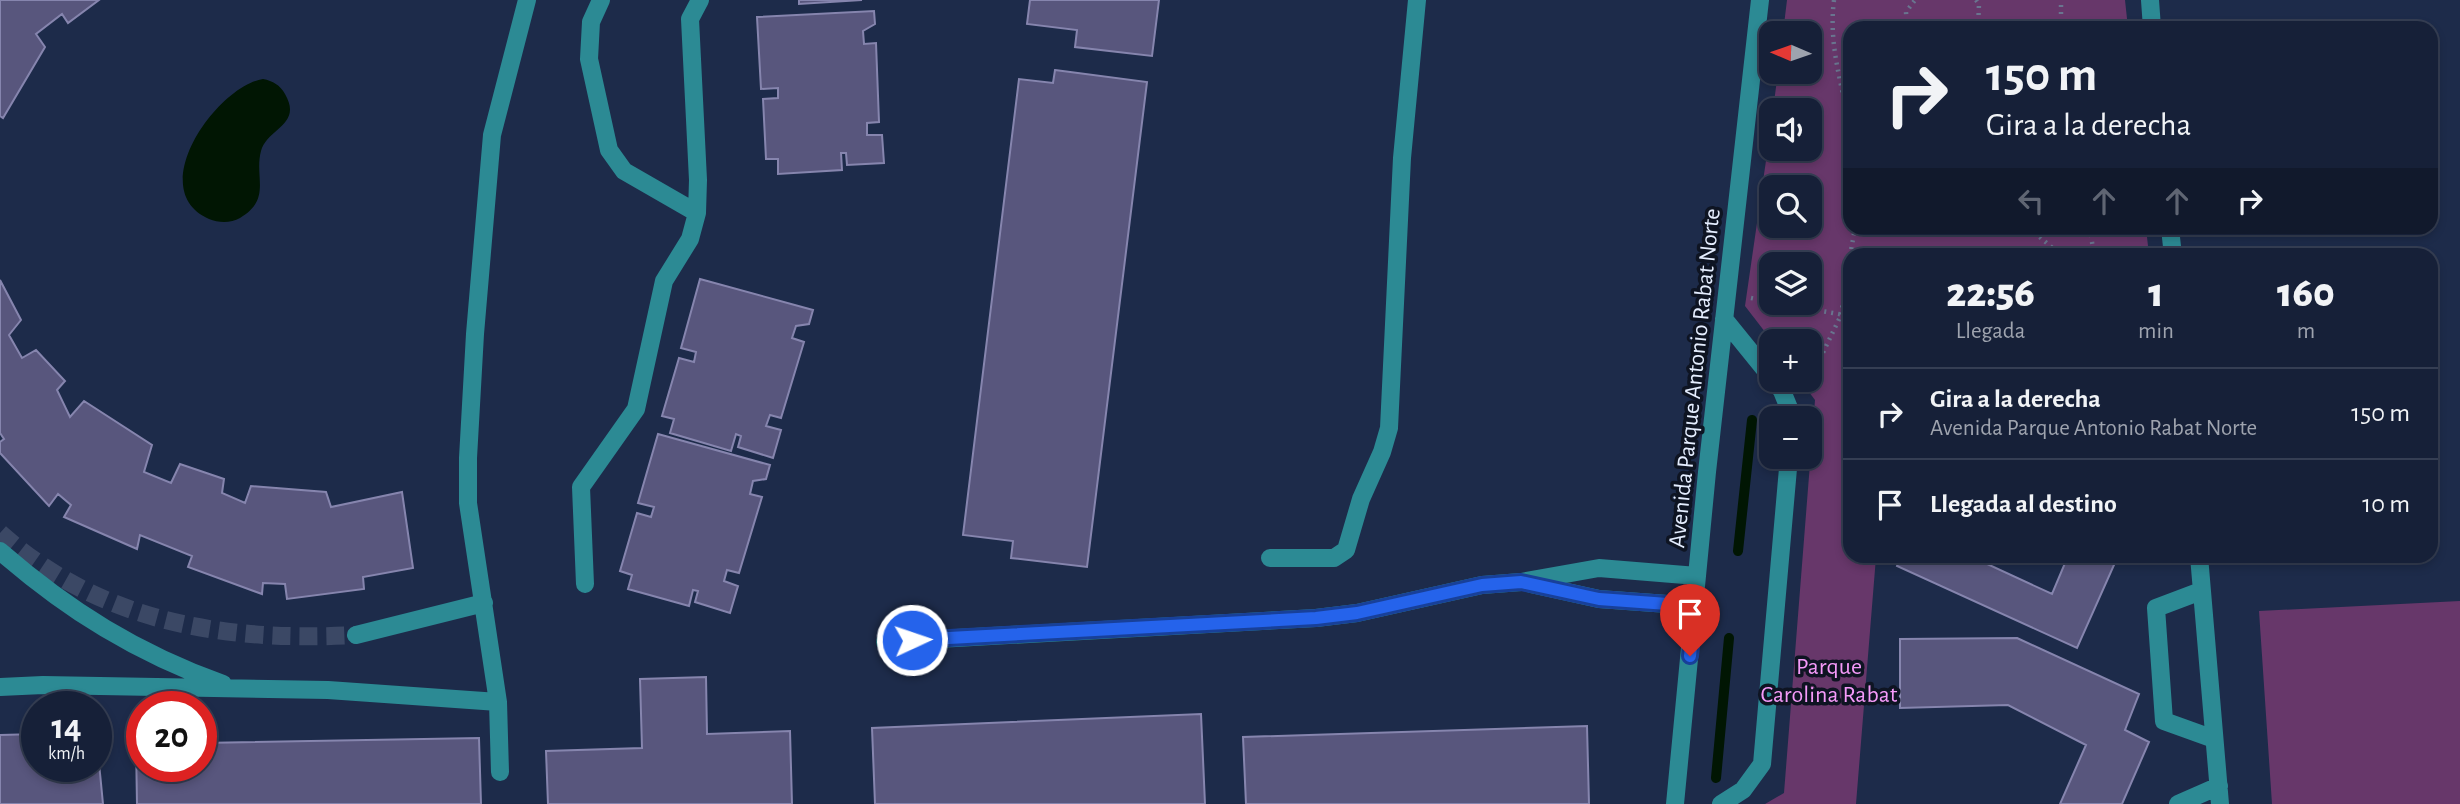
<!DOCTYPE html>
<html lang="es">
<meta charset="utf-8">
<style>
:root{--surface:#162038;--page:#232d43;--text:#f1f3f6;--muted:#9ea3ae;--line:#353e53}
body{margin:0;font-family:"Alegreya Sans",sans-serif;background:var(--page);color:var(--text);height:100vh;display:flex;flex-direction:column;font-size:26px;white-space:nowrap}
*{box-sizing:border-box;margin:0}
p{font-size:23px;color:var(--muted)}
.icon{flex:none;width:38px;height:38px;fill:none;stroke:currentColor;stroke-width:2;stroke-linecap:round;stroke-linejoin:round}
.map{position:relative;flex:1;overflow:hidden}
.panel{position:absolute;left:1843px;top:248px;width:595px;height:315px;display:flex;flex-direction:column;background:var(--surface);border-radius:21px;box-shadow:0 4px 10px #0003,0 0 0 2px var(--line)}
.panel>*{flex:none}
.guide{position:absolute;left:1843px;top:21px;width:595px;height:214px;border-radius:21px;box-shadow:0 4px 10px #0003,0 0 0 2px var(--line);background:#162038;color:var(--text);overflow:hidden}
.needle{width:46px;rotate:272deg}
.controls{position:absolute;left:1759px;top:21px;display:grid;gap:14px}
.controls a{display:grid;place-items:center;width:63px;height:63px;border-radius:14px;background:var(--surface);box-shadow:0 4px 10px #0003,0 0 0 2px var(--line);font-size:35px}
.speed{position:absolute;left:21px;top:691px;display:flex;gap:14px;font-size:35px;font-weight:700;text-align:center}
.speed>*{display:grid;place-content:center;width:91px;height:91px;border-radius:50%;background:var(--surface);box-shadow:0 4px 10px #0003,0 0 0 2px var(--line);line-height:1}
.speed small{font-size:18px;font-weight:400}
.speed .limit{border:10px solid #d22;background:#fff;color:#111}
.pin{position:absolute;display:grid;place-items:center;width:60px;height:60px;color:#fff;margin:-72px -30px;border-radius:50% 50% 50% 0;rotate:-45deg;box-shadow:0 0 7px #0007}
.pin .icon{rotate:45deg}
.me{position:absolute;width:77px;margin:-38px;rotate:87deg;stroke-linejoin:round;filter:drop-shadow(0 0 5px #0008)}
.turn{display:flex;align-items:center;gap:24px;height:147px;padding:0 28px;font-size:32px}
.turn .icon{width:91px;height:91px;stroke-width:2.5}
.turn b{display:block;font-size:49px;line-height:60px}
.lanes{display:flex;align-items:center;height:66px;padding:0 28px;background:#0003;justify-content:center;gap:35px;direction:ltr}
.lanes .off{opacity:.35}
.eta{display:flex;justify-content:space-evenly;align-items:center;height:119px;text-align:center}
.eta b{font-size:42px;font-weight:800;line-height:49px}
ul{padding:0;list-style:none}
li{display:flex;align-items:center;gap:21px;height:91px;padding:0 28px;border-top:2px solid var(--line)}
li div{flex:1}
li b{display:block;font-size:26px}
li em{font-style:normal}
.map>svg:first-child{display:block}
.green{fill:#67376a;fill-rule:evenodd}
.water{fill:#011603}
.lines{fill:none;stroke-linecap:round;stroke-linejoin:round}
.stream{stroke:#011603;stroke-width:10}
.building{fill:#58567d;stroke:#8685ae;stroke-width:2}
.minor-tunnel{stroke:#3b4865;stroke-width:18;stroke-dasharray:18 9;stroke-linecap:butt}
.path{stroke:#69758f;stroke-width:4.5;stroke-dasharray:2 5;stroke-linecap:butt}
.minor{stroke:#2c8a94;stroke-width:18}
.route-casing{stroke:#184099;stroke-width:18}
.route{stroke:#2563eb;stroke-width:12}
.labels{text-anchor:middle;stroke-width:7;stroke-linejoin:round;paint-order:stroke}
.street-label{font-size:24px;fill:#e5eeff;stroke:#0e1422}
.park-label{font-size:24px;fill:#f59af9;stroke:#0e1422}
</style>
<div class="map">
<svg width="2460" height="804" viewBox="0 0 2460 804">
<rect width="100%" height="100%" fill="#1d2b4a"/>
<path class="green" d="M1787,0H2125L2128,28H1850V228H2146L2149,255L1850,256V556L1876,557L1856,804H1765L1784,793L1815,400L1800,380H1810V341H1772L1745,306L1771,126V149H1810V110H1773L1778,72H1810V33H1783ZM1771,187H1810V226H1771ZM1771,264H1810V303H1771Z
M2460,601V804H2272L2259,611Z"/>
<path class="water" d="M263,79C273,81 280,85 285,94C303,125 267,128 261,151C254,177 272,199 240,218C231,223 219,223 209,219C143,190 217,86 263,79Z"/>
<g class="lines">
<path class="stream" d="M1738,551L1752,420
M1716,778L1729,638"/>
</g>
<path class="building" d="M0,0H99L68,23L62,14L36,34L45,47L3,118L0,116Z
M799,0H862L799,4Z
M1030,0H1159L1152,56L1075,47L1077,30L1027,24Z
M874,11L875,24L863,31L864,44L876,43L879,122L867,123V135H882L884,163L847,165L846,153H841L842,170L778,174V159H766L763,99L778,98V88L761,89L757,17Z
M1055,70L1147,82L1087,567L1011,558L1013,541L963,535L1019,79L1053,83Z
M700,279L813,310L809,324L796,326L792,338L804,342L781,418L770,415L766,426L781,430L773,458L738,447L741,436L736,434L731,451L670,433L674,419L662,416L679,358L694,362L696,352L681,348Z
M0,280L21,320L9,335L22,358L36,350L65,381L57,390L70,417L84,401L152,445L144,472L171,483L180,464L224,479L222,493L245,503L251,486L326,492L331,507L402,492L413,568L363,577L364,589L287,599L285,584L263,583L262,594L188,567L192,556L140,535L137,549L64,517L71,505L58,494L49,506L0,453V442L4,439L0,433Z
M658,434L770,465L766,479L753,481L750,494L762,497L739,573L727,570L724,581L738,586L730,613L695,602L698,591L693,590L689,606L628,589L632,575L620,571L637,513L651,517L654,507L638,503Z
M1901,556H1970L2052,594L2068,556H2118L2077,648L1897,566Z
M2017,638L2139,694L2125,730L2149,742L2122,804H2060L2086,745L2008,705L1900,708V639Z
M706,677L707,734L790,731L792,804H548L546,751L642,748L640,679Z
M1201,714L1205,804H875L872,728Z
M1587,726L1589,804H1246L1243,737Z
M96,732L103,804H0V735L37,734V766H96Z
M479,738L481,804H137L136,745H142V766H201V743Z"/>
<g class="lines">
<path class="minor-tunnel" d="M0,533C101,623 226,642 356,635"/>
<path class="path" d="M1834,0C1828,47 1843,85 1850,131
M1976,0L1979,4L1978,28
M1907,28L1906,12L1915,0
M2061,28V0
M2029,228L2062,256
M2090,228L2094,256
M1850,256L1855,228
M1751,298L1771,302
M1776,303L1850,316
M1808,384L1841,315L1850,259"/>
<path class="minor" d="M601,0L591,22L589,59L609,150L624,171L697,213
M2150,0L2152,28
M2170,228L2173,256
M1724,319L1771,377
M1774,380L1782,391L1793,418
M0,551C69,611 137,653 223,684
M2199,556L2220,804
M1270,558H1334L1346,550L1361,499L1382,452L1389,428L1402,158L1417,0
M585,584L581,487L636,409L664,281L690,239L697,213L698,180L690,19L700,0
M1531,584L1599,599L1695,606
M2201,591L2156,608L2164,721L2214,739
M356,635L484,603
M885,642L1316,618L1357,613L1482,585L1521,582L1599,568L1697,576
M0,687L43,685L328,690L498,702
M500,772L498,702L468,503V458L475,334L492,135L527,0
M1675,804L1707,472L1760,0
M1721,804L1743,790L1762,764L1789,457
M2178,804L2219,786"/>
</g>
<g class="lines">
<g class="route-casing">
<path id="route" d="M912,640L1316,618L1357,613L1482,585L1521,582L1599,599L1695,606L1690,656"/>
</g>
<use href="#route" class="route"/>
</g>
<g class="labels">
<g class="street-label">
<text transform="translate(1694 378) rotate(-84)" y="8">Avenida Parque Antonio Rabat Norte</text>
</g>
<g class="park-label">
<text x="1829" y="674">Parque<tspan x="1829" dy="28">Carolina Rabat</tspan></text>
</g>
</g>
</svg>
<div class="controls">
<a><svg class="needle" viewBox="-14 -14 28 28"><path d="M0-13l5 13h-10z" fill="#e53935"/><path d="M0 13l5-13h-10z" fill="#9ea3ae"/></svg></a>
<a><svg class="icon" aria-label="sound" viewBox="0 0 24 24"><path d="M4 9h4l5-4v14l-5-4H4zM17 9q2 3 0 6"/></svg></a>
<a><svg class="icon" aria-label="search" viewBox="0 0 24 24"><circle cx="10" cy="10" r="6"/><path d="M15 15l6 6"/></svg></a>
<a><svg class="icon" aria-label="layers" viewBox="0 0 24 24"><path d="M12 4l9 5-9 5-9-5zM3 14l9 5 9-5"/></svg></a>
<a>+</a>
<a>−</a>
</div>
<div class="speed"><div>14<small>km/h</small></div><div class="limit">20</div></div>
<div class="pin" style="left:1690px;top:656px;background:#d93025"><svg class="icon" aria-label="arrive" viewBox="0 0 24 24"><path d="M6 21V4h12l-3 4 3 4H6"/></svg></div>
<svg class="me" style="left:912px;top:640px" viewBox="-20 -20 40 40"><circle r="17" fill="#2563eb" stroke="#fff" stroke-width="3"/><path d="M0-11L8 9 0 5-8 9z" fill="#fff"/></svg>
<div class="guide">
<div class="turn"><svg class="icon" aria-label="right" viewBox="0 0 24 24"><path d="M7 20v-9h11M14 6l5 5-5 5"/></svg><div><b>150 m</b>Gira a la derecha</div></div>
<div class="lanes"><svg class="icon off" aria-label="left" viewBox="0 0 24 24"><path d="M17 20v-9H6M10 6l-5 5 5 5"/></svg><svg class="icon off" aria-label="ahead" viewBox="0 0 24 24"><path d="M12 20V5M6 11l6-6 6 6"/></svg><svg class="icon off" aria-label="ahead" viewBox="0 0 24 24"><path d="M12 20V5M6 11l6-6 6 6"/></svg><svg class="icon" aria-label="right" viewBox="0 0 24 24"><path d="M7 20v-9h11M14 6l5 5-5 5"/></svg></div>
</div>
<section class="panel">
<div class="eta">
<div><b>22:56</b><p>Llegada</p></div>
<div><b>1</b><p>min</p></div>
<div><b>160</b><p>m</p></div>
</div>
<ul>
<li><svg class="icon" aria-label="right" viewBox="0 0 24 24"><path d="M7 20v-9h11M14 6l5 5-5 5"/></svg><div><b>Gira a la derecha</b><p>Avenida Parque Antonio Rabat Norte</p></div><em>150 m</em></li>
<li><svg class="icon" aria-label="arrive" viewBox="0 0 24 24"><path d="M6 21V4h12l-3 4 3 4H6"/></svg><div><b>Llegada al destino</b></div><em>10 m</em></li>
</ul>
</section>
</div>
